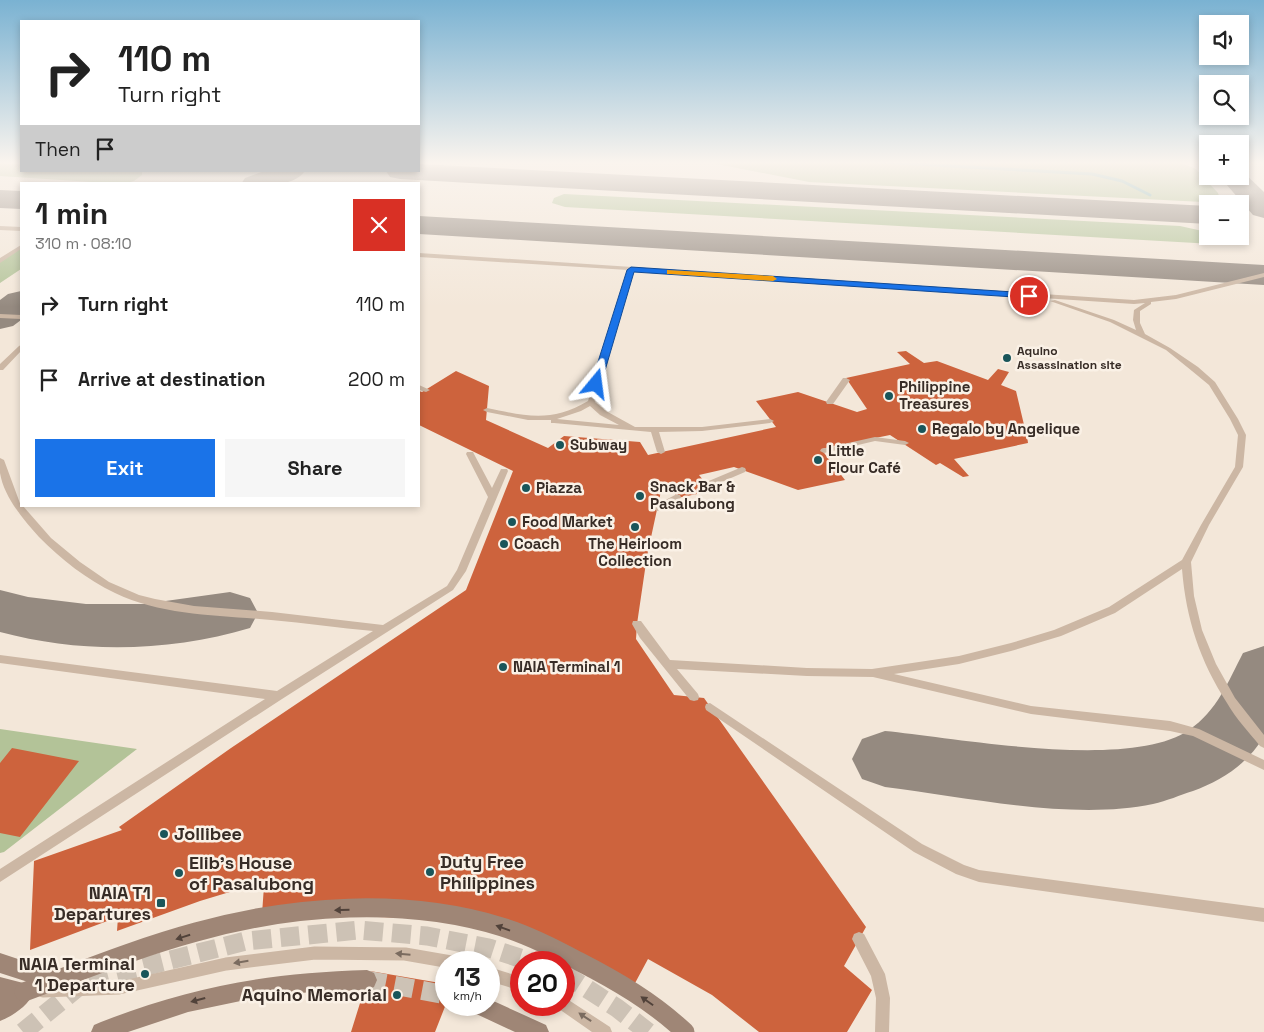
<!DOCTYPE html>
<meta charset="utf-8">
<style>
:root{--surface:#fff;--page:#f6f6f6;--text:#222;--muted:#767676;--accent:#1a73e8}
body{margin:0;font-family:"Space Grotesk",sans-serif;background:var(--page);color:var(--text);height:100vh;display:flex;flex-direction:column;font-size:19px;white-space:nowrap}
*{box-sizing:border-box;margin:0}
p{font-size:16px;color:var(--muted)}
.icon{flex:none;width:28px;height:28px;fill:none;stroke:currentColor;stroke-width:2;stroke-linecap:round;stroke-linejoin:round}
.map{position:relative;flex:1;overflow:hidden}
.sheet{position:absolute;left:20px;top:182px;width:400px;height:325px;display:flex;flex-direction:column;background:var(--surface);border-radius:0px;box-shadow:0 2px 8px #0003}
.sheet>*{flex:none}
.banner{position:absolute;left:20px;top:20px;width:400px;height:152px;border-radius:0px;box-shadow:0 2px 8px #0003;background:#fff;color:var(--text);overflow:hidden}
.tools{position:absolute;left:1199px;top:15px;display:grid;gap:10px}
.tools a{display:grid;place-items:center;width:50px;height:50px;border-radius:0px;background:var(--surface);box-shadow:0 2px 8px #0003;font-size:25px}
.speed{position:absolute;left:435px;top:951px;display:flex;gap:10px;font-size:25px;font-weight:700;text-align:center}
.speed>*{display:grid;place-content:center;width:65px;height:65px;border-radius:50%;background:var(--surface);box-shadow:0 2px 8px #0003;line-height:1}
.speed small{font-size:12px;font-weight:400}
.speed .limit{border:8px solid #d22;background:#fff;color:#111}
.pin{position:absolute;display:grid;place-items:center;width:42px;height:42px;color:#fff;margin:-21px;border:2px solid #fff;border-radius:50%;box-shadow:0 1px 5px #0007}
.me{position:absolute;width:55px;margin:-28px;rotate:16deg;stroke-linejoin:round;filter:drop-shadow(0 0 4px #0008)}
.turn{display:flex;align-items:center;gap:18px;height:105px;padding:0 15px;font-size:22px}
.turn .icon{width:65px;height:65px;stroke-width:2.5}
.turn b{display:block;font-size:35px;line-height:42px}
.then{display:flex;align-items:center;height:48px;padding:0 15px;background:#0003;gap:10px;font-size:19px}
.round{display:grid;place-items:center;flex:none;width:52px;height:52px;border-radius:0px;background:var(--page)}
.head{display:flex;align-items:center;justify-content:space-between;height:85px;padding:0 15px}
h1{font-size:30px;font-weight:800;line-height:38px}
.button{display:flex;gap:10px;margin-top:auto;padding:10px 15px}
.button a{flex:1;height:58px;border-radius:0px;background:var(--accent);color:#fff;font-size:20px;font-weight:800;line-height:58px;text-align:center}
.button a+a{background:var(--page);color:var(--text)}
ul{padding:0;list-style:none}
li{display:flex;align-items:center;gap:15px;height:75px;padding:0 15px}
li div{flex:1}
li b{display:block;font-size:19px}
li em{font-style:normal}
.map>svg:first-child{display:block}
.green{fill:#b3c398}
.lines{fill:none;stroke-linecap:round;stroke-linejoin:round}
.stream{stroke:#76aeb2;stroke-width:3}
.taxiway{fill:#958a80;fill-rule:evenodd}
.building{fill:#cd633d}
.secondary-tunnel{stroke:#cdc2b5;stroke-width:19;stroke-dasharray:19 9;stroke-linecap:butt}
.lane{fill:#ccb7a4;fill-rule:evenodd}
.secondary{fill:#9f8676;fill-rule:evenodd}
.lane-bridge{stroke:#ccb7a4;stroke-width:13}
.secondary-bridge{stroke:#9f8676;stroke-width:19}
.oneway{fill:#51423a}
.oneway2{fill:#7a6b5f}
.route{fill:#1a73e8;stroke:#114b97}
.slow{fill:#f59e0b}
.poi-dot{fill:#19555a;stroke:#faf1e6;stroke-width:2}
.labels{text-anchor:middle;stroke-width:5;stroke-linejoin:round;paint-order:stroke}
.far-poi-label{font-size:12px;font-weight:bold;fill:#372c26;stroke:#faf1e6;text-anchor:start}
.poi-label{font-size:15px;font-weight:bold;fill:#372c26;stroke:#faf1e6;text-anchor:start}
.near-poi-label{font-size:18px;font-weight:bold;fill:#372c26;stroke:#faf1e6;text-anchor:start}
</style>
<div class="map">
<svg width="1264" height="1032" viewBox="0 0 1264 1032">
<rect width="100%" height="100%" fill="#f3e7d9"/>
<path class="green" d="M706,162H1179L1196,169L1218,193L1219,196L1214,200L1203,202L809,182Z
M0,163L21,164V171H136L142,172V175L134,181L122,184L0,176Z
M564,194L1180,226L1207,232L1208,236H1215L1221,241L1213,244L565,207L552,203L554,198Z
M21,248V269L0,283V262Z
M0,729L137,749L4,852L0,853Z"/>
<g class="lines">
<path class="stream" d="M880,162L1092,174L1122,181L1150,195"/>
<path class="taxiway" d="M419,164L1208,206V224L400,179L390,177L386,171H419Z
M1240,169L1264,192V218L1253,215L1219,176H1240Z
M264,171H305C292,189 260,184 241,184L245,178Z
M0,190L21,191V209L0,208Z
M419,216L1264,265V285L419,234Z
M21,291V320L13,326L0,329V300L8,294Z
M0,590L28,597L86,604H144L230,592L250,598L258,613L250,628C169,652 82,654 0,632Z
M1264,646V736C1249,763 1221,781 1193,791C1180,795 1167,801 1153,804C1072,821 967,797 885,787L862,779L852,759L862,739L885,731C958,738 1129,771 1189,730C1217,711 1228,682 1243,653Z"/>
</g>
<path class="building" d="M906,351L924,363L937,361L988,380L998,369L1009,372L1001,385L1016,391L1025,429L1053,432L1057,436H1027L1028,443L954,459L969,476L963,477L940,463L936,465L890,435L821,449L845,480L798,490L734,467L699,475L712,491L677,498L673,490L661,491L647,556L637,624L636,639L674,695L704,698L866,927L844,966L872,990L847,1032H759L712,995L648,959L634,985L493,920L262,914L264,886L233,891L200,901L117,931L118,917L30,950L34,861L122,830L119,827L231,748L466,590L513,471L419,425V391L422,392L456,371L489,386L486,420L548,448L564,436L640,442L648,455L776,427L756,401L798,392L857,412L867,409L846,378L910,364L897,352Z
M12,748L79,761L20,837L0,833V763Z
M370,971L446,984V1004L435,1032H351Z"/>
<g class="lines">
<path class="secondary-tunnel" d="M564,974L617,1008L648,1032
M367,980L446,995
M23,1032L77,988L103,977L246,941L359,930L427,936L489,948L532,962"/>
<path class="lane" d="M0,226L21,227V231L0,230Z
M21,245V249L0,263V258Z
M419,253L1134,300L1176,295L1264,273V277L1176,299L1151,302V304L1140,311V323L1145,334L1170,348L1198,367L1215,382L1238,419L1246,435L1243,467L1209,525L1191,562L1194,596L1202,630L1216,664L1235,698L1264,735V748L1260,746C1249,732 1236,719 1227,703C1200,661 1186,619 1182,569L1115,613L1061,636L1011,651L959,664L894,674L1031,706L1170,721L1199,729L1264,760V770L1193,736L1170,731L1031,714L873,677L807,676L677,669L698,694L699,697L698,700L694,701L690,700L640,638L632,624L633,621H641L670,660L807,668L872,669L959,656L1011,643L1054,630L1109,607L1182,560L1201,525L1235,467L1238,435L1230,419L1209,385L1192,371L1166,350L1110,322L1050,301L1055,300L1114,320L1136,330L1133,320L1134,310L1145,303L1134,304L633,271L595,402L606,411L635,427H702L770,419L774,421L770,423L702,431L659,432L665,452L661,454L657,452L651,432L554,423H551V420H528L487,412L483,410L487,408C526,416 551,423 588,401L628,270L419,257ZM590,406L600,415L619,425L557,419L581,411Z
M0,314L21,315V319L0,318Z
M21,345V351L3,370H0V364L19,346Z
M843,378H846L850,380L833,404H827L826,402Z
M419,385L430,390L426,392L419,390Z
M875,437L905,441L909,443L905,445L875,441L824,453L820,451L821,449Z
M467,452H473L474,454L492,488L501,469H507L508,471L466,571L453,590L282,699L0,882V869L265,699L0,663V655L277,691L373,631C339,628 305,623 271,620C219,615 163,616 115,593C87,580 61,559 39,537C23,519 4,497 0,473C0,468 0,462 0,458L4,460L21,506H23L51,538L80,562L109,582L139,595L155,599L194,606L272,612L383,625L447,586L457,570L488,497L466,454Z
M742,467L745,468L746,470L745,472L710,487L707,488L703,485L704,483Z
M677,494L680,495L681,497L680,499L660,510L657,511L653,508L654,506Z
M710,703L922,844L964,865L979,870L1264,908V922L979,882L956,874L914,852L706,710L705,707L706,704Z
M859,932L864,934L885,974L890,998L889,1032H875L876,998L871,976L852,939L854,934Z
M489,967L521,977V991L489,981Z
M564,997L610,1027L612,1032H592L559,1009L557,1005H564Z"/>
<path class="secondary" d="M0,953L63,974L66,981L63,988L56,991L0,973Z
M367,970L374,973L377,980L374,987L367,990L311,992L255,998L188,1012L128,1032H91L94,1025L101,1022C193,986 268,973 367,970Z
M0,977L31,985L34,992C29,1005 13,1016 0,1021Z
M489,999L546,1025L549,1032H515L472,1012L469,1005H489Z"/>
<path class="lane-bridge" d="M43,991L119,988L226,964L315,953L405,954L451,962"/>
<path class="secondary-bridge" d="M24,992C81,971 137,948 196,932C293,905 405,897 502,927C529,935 554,948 578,961C617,981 653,1002 685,1032"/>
</g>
<defs><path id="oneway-solid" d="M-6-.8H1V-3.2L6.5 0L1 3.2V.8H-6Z" transform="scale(1.25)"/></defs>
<g class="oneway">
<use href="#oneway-solid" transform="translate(342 910) rotate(178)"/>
<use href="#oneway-solid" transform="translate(503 928) rotate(-160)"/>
<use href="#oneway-solid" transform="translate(183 937) rotate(163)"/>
<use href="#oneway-solid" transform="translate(198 1000) rotate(165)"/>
<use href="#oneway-solid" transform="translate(647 1001) rotate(-145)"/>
</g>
<g class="oneway2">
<use href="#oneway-solid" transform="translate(403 954) rotate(-175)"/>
<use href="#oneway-solid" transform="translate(241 962) rotate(171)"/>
<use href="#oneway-solid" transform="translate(585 1017) rotate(-146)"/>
</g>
<linearGradient id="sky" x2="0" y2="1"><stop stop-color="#7ab2d2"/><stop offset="0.53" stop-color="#faf4ee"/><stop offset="1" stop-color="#faf4ee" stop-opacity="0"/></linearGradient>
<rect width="1264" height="307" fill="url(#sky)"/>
<path class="route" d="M631,267L1029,293L1033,296L1029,298L634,272L601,384L599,386H593L591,384L627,270Z"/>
<path class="slow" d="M667,270L773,276L777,279L773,281L670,274H667Z"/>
<g class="poi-dot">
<circle cx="1007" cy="358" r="5"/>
<circle cx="889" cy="396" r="5"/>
<circle cx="922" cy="429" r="5"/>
<circle cx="560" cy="445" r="5"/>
<circle cx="818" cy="460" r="5"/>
<circle cx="526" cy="488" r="5"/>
<circle cx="640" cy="496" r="5"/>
<circle cx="512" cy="522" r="5"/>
<circle cx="635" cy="527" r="5"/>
<circle cx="504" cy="544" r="5"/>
<circle cx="503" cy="667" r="5"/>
<circle cx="164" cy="834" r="5"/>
<circle cx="430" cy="872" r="5"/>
<circle cx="179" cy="873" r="5"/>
<rect x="156" y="898" width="10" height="10" rx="2.5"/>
<circle cx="145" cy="974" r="5"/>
<circle cx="397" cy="995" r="5"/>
</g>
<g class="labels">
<g class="far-poi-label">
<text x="1017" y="355">Aquino<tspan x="1017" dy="14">Assassination site</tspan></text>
</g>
<g class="poi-label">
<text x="899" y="392">Philippine<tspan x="899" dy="17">Treasures</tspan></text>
<text x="932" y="434">Regalo by Angelique</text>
<text x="570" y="450">Subway</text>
<text x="828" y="456">Little<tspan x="828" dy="17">Flour Café</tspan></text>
<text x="650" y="492">Snack Bar &amp;<tspan x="650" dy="17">Pasalubong</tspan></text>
<text x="536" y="493">Piazza</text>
<text x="522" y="527">Food Market</text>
<text x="514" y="549">Coach</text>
<text x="635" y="549" text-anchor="middle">The Heirloom<tspan x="635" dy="17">Collection</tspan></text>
<text x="513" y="672">NAIA Terminal 1</text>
</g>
<g class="near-poi-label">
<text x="174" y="840">Jollibee</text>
<text x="440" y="868">Duty Free<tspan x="440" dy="21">Philippines</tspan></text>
<text x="189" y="869">Elib's House<tspan x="189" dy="21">of Pasalubong</tspan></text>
<text x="151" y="899" text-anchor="end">NAIA T1<tspan x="151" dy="21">Departures</tspan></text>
<text x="135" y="970" text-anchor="end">NAIA Terminal<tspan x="135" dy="21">1 Departure</tspan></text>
<text x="387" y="1001" text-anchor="end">Aquino Memorial</text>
</g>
</g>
</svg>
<div class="tools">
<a><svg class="icon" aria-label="sound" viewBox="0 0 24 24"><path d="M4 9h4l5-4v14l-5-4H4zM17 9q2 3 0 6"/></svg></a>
<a><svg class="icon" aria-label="search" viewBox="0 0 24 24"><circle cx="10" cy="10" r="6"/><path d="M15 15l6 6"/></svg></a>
<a>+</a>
<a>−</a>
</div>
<div class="speed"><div>13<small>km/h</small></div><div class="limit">20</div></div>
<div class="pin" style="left:1029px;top:296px;background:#d93025"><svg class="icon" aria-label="arrive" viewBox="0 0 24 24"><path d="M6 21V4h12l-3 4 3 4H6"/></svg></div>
<svg class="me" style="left:596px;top:384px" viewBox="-20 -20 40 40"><path d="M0-17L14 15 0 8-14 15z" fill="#1a73e8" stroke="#fff" stroke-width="4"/></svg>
<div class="banner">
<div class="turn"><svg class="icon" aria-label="right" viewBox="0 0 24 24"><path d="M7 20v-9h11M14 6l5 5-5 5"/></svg><div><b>110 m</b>Turn right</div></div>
<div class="then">Then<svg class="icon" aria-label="arrive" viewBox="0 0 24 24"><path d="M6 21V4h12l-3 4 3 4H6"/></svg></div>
</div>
<section class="sheet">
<div class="head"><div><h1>1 min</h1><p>310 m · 08:10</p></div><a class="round" style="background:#d93025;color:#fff"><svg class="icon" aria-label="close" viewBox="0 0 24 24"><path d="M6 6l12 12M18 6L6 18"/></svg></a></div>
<ul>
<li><svg class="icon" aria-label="right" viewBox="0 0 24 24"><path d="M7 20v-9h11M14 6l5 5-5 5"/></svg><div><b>Turn right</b></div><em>110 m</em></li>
<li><svg class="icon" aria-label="arrive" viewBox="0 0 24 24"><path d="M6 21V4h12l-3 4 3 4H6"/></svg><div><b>Arrive at destination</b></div><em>200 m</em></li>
</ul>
<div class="button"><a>Exit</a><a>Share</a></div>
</section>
</div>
